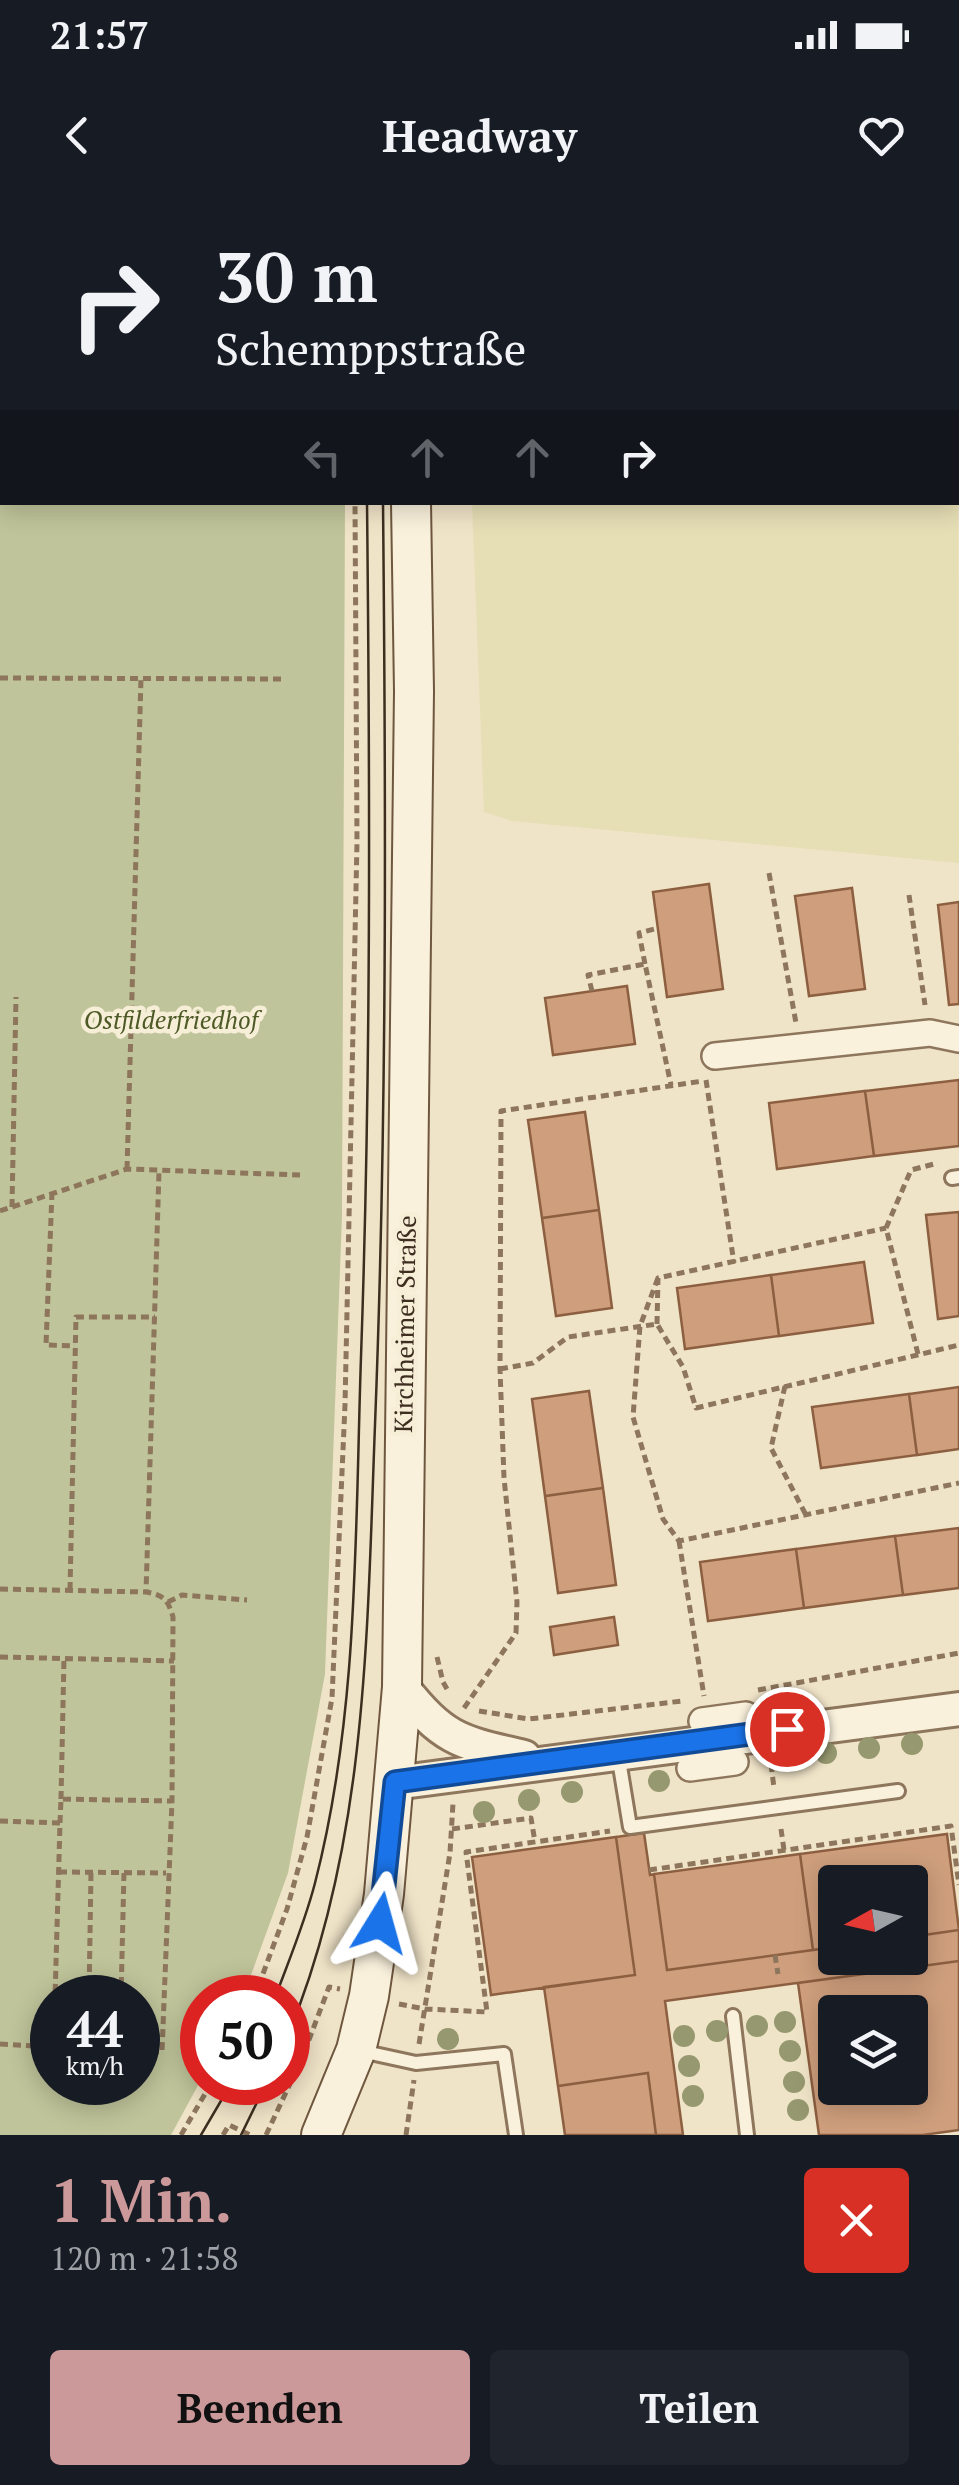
<!DOCTYPE html>
<html lang="de">
<meta charset="utf-8">
<style>
:root{--surface:#171b24;--page:#20242c;--text:#f1f3f6;--muted:#9ea1a6;--accent:#cc999b}
body{margin:0;font-family:"PT Serif",serif;background:var(--page);color:var(--text);height:100vh;display:flex;flex-direction:column;font-size:38px;white-space:nowrap}
*{box-sizing:border-box;margin:0}
p{font-size:32px;color:var(--muted)}
.icon{flex:none;width:55px;height:55px;fill:none;stroke:currentColor;stroke-width:2;stroke-linecap:round;stroke-linejoin:round}
.map{position:relative;height:1935px;overflow:hidden}
.sheet{display:flex;flex-direction:column;background:var(--surface);flex:1}
.sheet>*{flex:none}
.hud{position:absolute;left:0px;top:0px;width:960px;height:305px;box-shadow:0 5px 25px #0003;background:#171b24;color:var(--text);overflow:hidden}
.needle{width:65px;rotate:262deg}
.controls{position:absolute;left:818px;top:1665px;display:grid;gap:20px}
.controls a{display:grid;place-items:center;width:110px;height:110px;border-radius:10px;background:var(--surface);box-shadow:0 5px 25px #0003;font-size:50px}
.speed{position:absolute;left:30px;top:1775px;display:flex;gap:20px;font-size:50px;font-weight:700;text-align:center}
.speed>*{display:grid;place-content:center;width:130px;height:130px;border-radius:50%;background:var(--surface);box-shadow:0 5px 25px #0003;line-height:1}
.speed small{font-size:25px;font-weight:400}
.speed .limit{border:15px solid #d22;background:#fff;color:#111}
.pin{position:absolute;display:grid;place-items:center;width:85px;height:85px;color:#fff;margin:-42px;border:5px solid #fff;border-radius:50%;box-shadow:0 2px 10px #0007}
.me{position:absolute;width:110px;margin:-55px;rotate:8deg;stroke-linejoin:round;filter:drop-shadow(0 0 8px #0008)}
.turn{display:flex;align-items:center;gap:35px;height:210px;padding:0 50px;font-size:45px}
.turn .icon{width:130px;height:130px;stroke-width:2.5}
.turn b{display:block;font-size:70px;line-height:85px}
.lanes{display:flex;align-items:center;height:95px;padding:0 50px;background:#0003;justify-content:center;gap:50px;direction:ltr}
.lanes .off{opacity:.35}
.round{display:grid;place-items:center;flex:none;width:105px;height:105px;border-radius:10px;background:var(--page)}
.head{display:flex;align-items:center;justify-content:space-between;height:170px;padding:0 50px}
h1{font-size:60px;font-weight:700;line-height:75px;color:var(--accent)}
.primary-button{display:flex;gap:20px;margin-top:auto;padding:20px 50px}
.primary-button a{flex:1;height:115px;border-radius:10px;background:var(--accent);color:#111;font-size:40px;font-weight:700;line-height:115px;text-align:center}
.primary-button a+a{background:var(--page);color:var(--text)}
.status{display:flex;justify-content:space-between;align-items:center;height:70px;padding:0 50px;background:var(--surface);direction:ltr}
.status svg{height:28px;fill:currentColor}
header{display:flex;justify-content:space-between;align-items:center;height:130px;padding:0 50px;background:var(--surface);font-size:45px;font-weight:700}
.map>svg:first-child{display:block}
.farmland{fill:#e6deb5}
.green{fill:#c9cf9b}
.cemetery{fill:#bfc49a;fill-rule:evenodd}
.building{fill:#cf9f7d;stroke:#8d5f41;stroke-width:2.5;fill-rule:evenodd}
.lines{fill:none;stroke-linecap:round;stroke-linejoin:round}
.service-casing{stroke:#8d765c;stroke-width:18}
.minor-casing{stroke:#8d765c;stroke-width:30}
.tertiary-casing{stroke:#8d765c;stroke-width:38}
.secondary-casing{stroke:#6f573f;stroke-width:42}
.path{stroke:#8d765c;stroke-width:5;stroke-dasharray:8 5;stroke-linecap:butt}
.service{stroke:#faf1dc;stroke-width:12}
.minor{stroke:#faf1dc;stroke-width:25}
.tertiary{stroke:#faf1dc;stroke-width:32}
.secondary{stroke:#faf1dc;stroke-width:38}
.tram{stroke:#3d2e20;stroke-width:2.5}
.tree{fill:#96986f}
.route-casing{stroke:#114b97;stroke-width:25}
.route{stroke:#1a73e8;stroke-width:18}
.labels{text-anchor:middle;stroke-width:9;stroke-linejoin:round;paint-order:stroke}
.park-label{font-size:25px;font-style:italic;fill:#4d5a26;stroke:#f7eed8}
.street-label{font-size:25px;fill:#3d2e20;stroke:#f7eed8}
</style>
<div class="status"><b>21:57</b><svg viewBox="0 0 49 12"><path d="M0 12V9h3v3zM5 12V6h3v6zM10 12V3h3v9zM15 12V0h3v12zM26 1h20v11H26zM47 4h2v5h-2z"/></svg></div>
<header><svg class="icon" aria-label="back" viewBox="0 0 24 24"><path d="M15 5l-7 7 7 7"/></svg>Headway<svg class="icon" aria-label="heart" viewBox="0 0 24 24"><path d="M12 20l-8-8c-3-5 5-10 8-4 3-6 11-1 8 4z"/></svg></header>
<div class="map">
<svg width="959" height="1935" viewBox="0 0 959 1935">
<rect width="100%" height="100%" fill="#f0e4c8"/>
<path class="farmland" d="M0,0H341V2H2V149Z
M958,171L959,663L512,621L484,612L472,303L958,302Z"/>
<path class="green" d="M454,0H810L454,2Z"/>
<path class="cemetery" d="M0,148L2,302L345,303L342,1016L325,1474L288,1673L243,1797L202,1798V1878L171,1935H0ZM52,1798H138V1882H52Z"/>
<path class="building" d="M709,684L723,789L667,797L653,692Z
M852,688L865,789L809,796L795,696Z
M959,702V804L949,805L938,705Z
M627,786L635,844L553,855L545,798Z
M959,880V946L874,956L865,891Z
M865,891L874,956L777,969L769,903Z
M585,912L599,1010L542,1018L528,920Z
M599,1010L612,1108L556,1116L542,1018Z
M959,1012V1116L938,1119L926,1015Z
M864,1062L873,1123L779,1136L771,1075Z
M771,1075L779,1136L685,1149L677,1088Z
M959,1187V1249L917,1255L909,1194Z
M589,1191L603,1288L545,1296L532,1199Z
M909,1194L917,1255L821,1268L812,1207Z
M603,1288L616,1385L558,1393L545,1296Z
M959,1328V1388L903,1395L895,1336Z
M895,1336L903,1395L804,1408L796,1349Z
M796,1349L804,1408L708,1421L700,1362Z
M614,1417L618,1445L554,1455L550,1427Z
M644,1633L650,1675L654,1674L667,1770L835,1747V1758H910V1737L959,1730V1761L665,1801L683,1935H656L648,1873L558,1886L544,1787L635,1775L616,1637Z
M947,1634L959,1730L910,1737V1682H835V1747L813,1750L800,1654Z
M616,1637L635,1775L491,1795L472,1657Z
M800,1654L813,1750L667,1770L654,1674Z
M959,1761V1930L923,1935H819L798,1783ZM835,1812H910V1888H835Z
M648,1873L656,1935H565L558,1886Z"/>
<g class="lines">
<g class="service-casing">
<path id="service" d="M952,978L959,977
M618,1554L630,1627L898,1591
M733,1816L747,1935
M361,1851L416,1863L504,1854L516,1935"/>
</g>
<g class="minor-casing">
<path id="minor" d="M715,856L930,833L959,839
M702,1521L746,1515
M690,1568L735,1562"/>
</g>
<g class="tertiary-casing">
<path id="tertiary" d="M402,1487C444,1540 459,1542 524,1557
M395,1583L959,1509"/>
</g>
<g class="secondary-casing">
<path id="secondary" d="M408,2V0
M321,1935L356,1850L369,1796L384,1694L402,1487L414,491L411,302"/>
</g>
<path class="path" d="M349,0V2
M0,478L285,479
M769,673L796,823
M909,695L925,805
M645,764L639,733L658,728
M592,791L588,775L645,764L671,885
M706,880L734,1063
M127,969L141,478
M52,992L46,1145L75,1146
M12,1007L16,797
M0,1011L127,969L300,975
M658,1078L640,1126L633,1217L663,1319L679,1341L959,1283
M657,1124L658,1078L886,1028
M918,1154L886,1028L911,970L938,963
M500,1169L533,1163L568,1137L657,1124L683,1167L696,1208L959,1145
M785,1186L771,1248L807,1317
M679,1341L704,1496
M0,1389L146,1392
M70,1390L76,1117H155
M168,1402L182,1395L247,1400
M0,1457L174,1461
M437,1457L443,1482L447,1489
M758,1490L959,1453
M464,1508L516,1433L517,1402L504,1278L500,1169L501,911L703,881
M479,1511L529,1519L682,1501
M771,1564L774,1588
M61,1599L64,1458
M0,1621L60,1623L55,1798
M60,1623L61,1599L172,1601
M452,1629L531,1618L535,1642
M781,1629L784,1650
M649,1670L951,1626L959,1685
M59,1672L166,1673
M775,1755L778,1774
M89,1798L91,1672
M121,1798L124,1672
M254,1798L287,1709L307,1637L332,1498L345,1205L357,642L355,302
M399,1804L425,1809L487,1812L466,1652L610,1631
M0,1844L52,1847
M419,1844L450,1653L453,1603
M138,1851L162,1852L172,1601L173,1417C168,1400 164,1395 146,1392L159,971
M181,1935L212,1882
M223,1935L229,1925L250,1935
M266,1935L302,1858L329,1787L340,1789
M406,1935L414,1880"/>
<use href="#service" class="service"/>
<use href="#minor" class="minor"/>
<use href="#tertiary" class="tertiary"/>
<use href="#secondary" class="secondary"/>
<path class="tram" d="M362,0V2
M378,0L379,2
M275,1798C289,1760 305,1722 315,1683C359,1513 355,1332 361,1157C371,872 370,587 367,302
M288,1835C368,1642 367,1430 375,1225C387,918 386,610 383,302
M201,1935L232,1882
M241,1935L267,1882"/>
</g>
<g class="tree">
<circle cx="912" cy="1544" r="11"/>
<circle cx="869" cy="1548" r="11"/>
<circle cx="826" cy="1553" r="11"/>
<circle cx="784" cy="1558" r="11"/>
<circle cx="659" cy="1581" r="11"/>
<circle cx="572" cy="1592" r="11"/>
<circle cx="529" cy="1600" r="11"/>
<circle cx="484" cy="1612" r="11"/>
<circle cx="785" cy="1822" r="11"/>
<circle cx="757" cy="1826" r="11"/>
<circle cx="717" cy="1831" r="11"/>
<circle cx="684" cy="1836" r="11"/>
<circle cx="448" cy="1839" r="11"/>
<circle cx="790" cy="1851" r="11"/>
<circle cx="689" cy="1866" r="11"/>
<circle cx="794" cy="1882" r="11"/>
<circle cx="693" cy="1896" r="11"/>
<circle cx="798" cy="1910" r="11"/>
</g>
<g class="lines">
<g class="route-casing">
<path id="route" d="M380,1723L395,1582L787,1529"/>
</g>
<use href="#route" class="route"/>
</g>
<g class="labels">
<g class="park-label">
<text x="171" y="829">Ostfilderfriedhof</text>
</g>
<g class="street-label">
<text transform="translate(405 1124) rotate(-89)" y="9">Kirchheimer Straße</text>
</g>
</g>
</svg>
<div class="controls">
<a><svg class="needle" viewBox="-14 -14 28 28"><path d="M0-13l5 13h-10z" fill="#e53935"/><path d="M0 13l5-13h-10z" fill="#9ea1a6"/></svg></a>
<a><svg class="icon" aria-label="layers" viewBox="0 0 24 24"><path d="M12 4l9 5-9 5-9-5zM3 14l9 5 9-5"/></svg></a>
</div>
<div class="speed"><div>44<small>km/h</small></div><div class="limit">50</div></div>
<div class="pin" style="left:787px;top:1529px;background:#d93025"><svg class="icon" aria-label="arrive" viewBox="0 0 24 24"><path d="M6 21V4h12l-3 4 3 4H6"/></svg></div>
<svg class="me" style="left:380px;top:1723px" viewBox="-20 -20 40 40"><path d="M0-17L14 15 0 8-14 15z" fill="#1a73e8" stroke="#fff" stroke-width="4"/></svg>
<div class="hud">
<div class="turn"><svg class="icon" aria-label="right" viewBox="0 0 24 24"><path d="M7 20v-9h11M14 6l5 5-5 5"/></svg><div><b>30 m</b>Schemppstraße</div></div>
<div class="lanes"><svg class="icon off" aria-label="left" viewBox="0 0 24 24"><path d="M17 20v-9H6M10 6l-5 5 5 5"/></svg><svg class="icon off" aria-label="ahead" viewBox="0 0 24 24"><path d="M12 20V5M6 11l6-6 6 6"/></svg><svg class="icon off" aria-label="ahead" viewBox="0 0 24 24"><path d="M12 20V5M6 11l6-6 6 6"/></svg><svg class="icon" aria-label="right" viewBox="0 0 24 24"><path d="M7 20v-9h11M14 6l5 5-5 5"/></svg></div>
</div>
</div>
<section class="sheet">
<div class="head"><div><h1>1 Min.</h1><p>120 m · 21:58</p></div><a class="round" style="background:#d93025;color:#fff"><svg class="icon" aria-label="close" viewBox="0 0 24 24"><path d="M6 6l12 12M18 6L6 18"/></svg></a></div>
<div class="primary-button"><a>Beenden</a><a>Teilen</a></div>
</section>
